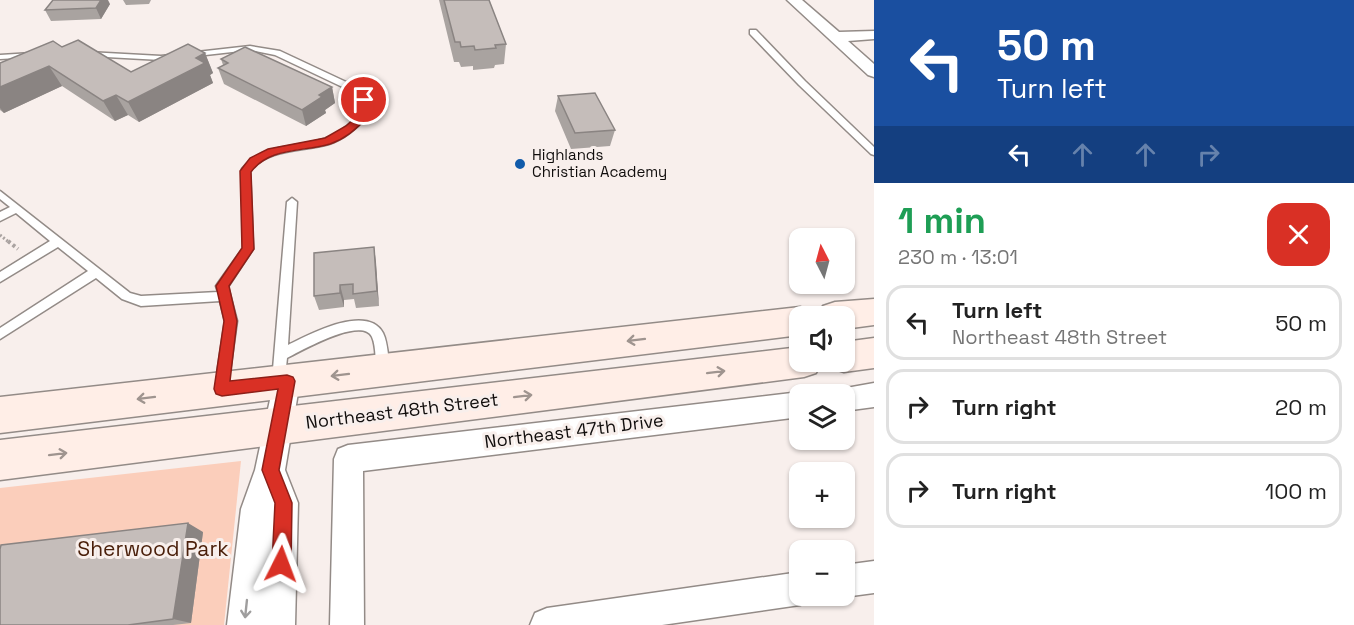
<!DOCTYPE html>
<meta charset="utf-8">
<style>
:root{--surface:#fff;--page:#f2f2f2;--text:#222;--muted:#767676;--line:#e0e0e0}
body{margin:0;font-family:"Space Grotesk",sans-serif;background:var(--page);color:var(--text);height:100vh;display:flex;flex-direction:column;font-size:22px;white-space:nowrap}
*{box-sizing:border-box;margin:0}
p{font-size:20px;color:var(--muted)}
.icon{flex:none;width:33px;height:33px;fill:none;stroke:currentColor;stroke-width:2;stroke-linecap:round;stroke-linejoin:round}
.map{position:relative;flex:1;overflow:hidden}
.sheet{display:flex;flex-direction:column;background:var(--surface);width:480px}
.sheet>*{flex:none}
.hud{background:#1a4fa0;color:#fff;overflow:hidden}
.needle{width:39px;rotate:354deg}
.fabs{position:absolute;left:789px;top:228px;display:grid;gap:12px}
.fabs a{display:grid;place-items:center;width:66px;height:66px;border-radius:12px;background:var(--surface);box-shadow:0 2px 4px #0004;font-size:30px}
.pin{position:absolute;display:grid;place-items:center;width:51px;height:51px;color:#fff;margin:-26px;border:3px solid #fff;border-radius:50%;box-shadow:0 2px 6px #0007}
.me{position:absolute;width:66px;margin:-33px;rotate:3deg;stroke-linejoin:round;filter:drop-shadow(0 0 4px #0008)}
.turn{display:flex;align-items:center;gap:21px;height:126px;padding:0 24px;font-size:27px}
.turn .icon{width:78px;height:78px;stroke-width:2.5}
.turn b{display:block;font-size:42px;line-height:51px}
.lanes{display:flex;align-items:center;height:57px;padding:0 24px;background:#0003;justify-content:center;gap:30px;direction:ltr}
.lanes .off{opacity:.35}
.round{display:grid;place-items:center;flex:none;width:63px;height:63px;border-radius:18px;background:var(--page)}
.head{display:flex;align-items:center;justify-content:space-between;height:102px;padding:0 24px}
h1{font-size:36px;font-weight:800;line-height:45px;color:#1e9e55}
ul{padding:0;list-style:none}
li{display:flex;align-items:center;gap:18px;height:75px;margin:0 12px 9px;padding:0 12px;border:3px solid var(--line);border-radius:18px}
li div{flex:1}
li b{display:block;font-size:22px}
li em{font-style:normal}
main{display:flex;flex:1;min-height:0}
.map>svg:first-child{display:block}
.green{fill:#fbcebb}
.lines{fill:none;stroke-linecap:round;stroke-linejoin:round}
.service-casing{stroke:#938b87;stroke-width:3}
.minor-casing{stroke:#938b87;stroke-width:3}
.secondary-casing{stroke:#938b87;stroke-width:3}
.path-far1{stroke:#aaa3a1;stroke-width:3;stroke-dasharray:2 2;stroke-linecap:butt}
.path{stroke:#aaa3a1;stroke-width:4;stroke-dasharray:3 3;stroke-linecap:butt}
.service{fill:#fff;fill-rule:evenodd}
.minor{fill:#fff;fill-rule:evenodd}
.secondary{fill:#ffeee7;fill-rule:evenodd}
.wall{fill:#a9a3a0}
.shaded-wall{fill:#8a8482}
.building{fill:#c5bdba;stroke:#8a8482;stroke-width:1.5}
.oneway{stroke:#9f948f}
.oneway2{stroke:#9f9e9e}
.route{fill:#d93025;stroke:#8d1f18;stroke-width:1.5}
.poi-dot{fill:#115baa;stroke:#f8efec;stroke-width:2}
.labels{text-anchor:middle;stroke-width:6;stroke-linejoin:round;paint-order:stroke}
.far-poi-label{font-size:15px;fill:#100d0c;stroke:#f8efec;text-anchor:start}
.street-label{font-size:18px;fill:#100d0c;stroke:#f8efec}
.near-park-label{font-size:21px;fill:#4a1f0a;stroke:#f8efec}
</style>
<main>
<div class="map">
<svg width="874" height="625" viewBox="0 0 874 625">
<rect width="100%" height="100%" fill="#f8efec"/>
<path class="green" d="M241,461L224,625H0V488Z"/>
<g class="lines">
<g class="service-casing">
<path id="service" d="M750,30H756L805,81L874,147V155L871,154L799,85L750,34Z
M250,46L280,51L359,88L368,100L367,116C357,128 344,139 329,144C302,152 269,148 250,171L253,249L228,287L237,321L227,392L222,394L217,392L215,388L225,321L220,301L141,306L122,299L96,278L0,339V328L88,271L58,247L0,282V272L50,241L16,213L0,221V212L10,207L0,199V191L130,293L141,296L218,292L216,286L218,283L243,248L242,169C262,143 295,148 324,139C337,135 349,125 359,115L360,100L353,92L275,55L250,50L161,60L88,56L84,54L88,52L161,56Z
M32,53L36,55L35,57L0,59V55Z
M292,198L297,202L288,345C308,335 367,303 383,333C388,343 388,359 390,370L389,374L384,376L379,374C374,363 377,348 372,337C362,316 301,351 287,358L284,385L279,387L274,385L272,381L287,202Z"/>
</g>
<g class="minor-casing">
<path id="minor" d="M787,0H802L839,32L874,31V39L848,41L874,64V77L868,75Z
M287,369L296,373L300,381L285,470L298,503L295,625H227L241,509L255,470L274,381L278,373Z
M874,383V407L844,411V394H833L835,390Z
M800,392L808,394H800V417L363,471L364,625H330L334,459L338,449L348,445Z
M874,561V593L844,597L839,596H844V565Z
M800,572V596H813L812,600L800,605L662,625H530L535,613L547,608Z"/>
</g>
<g class="secondary-casing">
<path id="secondary" d="M874,299V325L844,329V316H818L823,306L835,302Z
M800,307L812,311L814,316H800V335L0,433V397Z
M874,338V368L844,372L832,368L829,362H844V342Z
M800,347V362H821L816,373L804,377L0,480V440Z"/>
</g>
<path class="path-far1" d="M0,235L10,243"/>
<path class="path" d="M8,241L18,249"/>
<use href="#service" class="service"/>
<use href="#minor" class="minor"/>
<use href="#secondary" class="secondary"/>
</g>
<path class="wall" d="M123,0H151L149,4L126,5Z
M439,0H489L506,44L504,64L495,65L494,68L473,70V66L461,67L459,62H454Z
M110,4L101,19L51,21L45,10Z
M62,47L131,72L205,53L213,73L210,75L213,83L139,122L128,115L115,121L62,86L4,113L0,110V63Z
M221,59L332,87L335,103L325,110L326,113L306,126L224,84L218,68L223,65Z
M558,96L615,130L610,146L571,149L555,111Z
M374,247L379,306L356,308L354,299L344,300V307L319,310L314,296Z
M203,532L191,623L173,625H0Z"/>
<path class="shaded-wall" d="M101,0H108L110,4L101,19L96,8Z
M205,53L213,73L210,75L213,83L139,122L128,102L196,58Z
M49,66L62,86L4,113L0,108V87Z
M332,87L335,103L325,110L326,113L306,126L302,110L319,95Z
M116,95L128,115L115,121L103,101Z
M374,247L376,262L379,306L377,291Z
M340,285L344,300V307L340,293Z
M188,523L203,532L191,623L173,619Z"/>
<path class="building" d="M53,0H101L96,8L45,10Z
M444,0H489L506,44L495,45L496,48L475,50L474,46L461,47L460,42H455Z
M78,40L131,72L188,44L205,53L196,58L205,63L128,102L116,95L103,101L49,66L0,87V63L53,41L62,47Z
M245,47L332,87L319,95L322,97L302,110L218,68L228,63L221,59Z
M595,93L615,130L575,133L558,96Z
M374,247L377,291L353,294V284L340,285V293L314,296V253Z
M188,523L173,619L128,625H0V549L1,545Z"/>
<defs><path id="oneway-shaft" d="M-6 0H5M1.5-3L5.5 0L1.5 3" fill="none" stroke-width="1.6" stroke-linecap="round" stroke-linejoin="round" transform="scale(1.5)"/></defs>
<g class="oneway">
<use href="#oneway-shaft" transform="translate(636 340) rotate(173)"/>
<use href="#oneway-shaft" transform="translate(716 372) rotate(-7)"/>
<use href="#oneway-shaft" transform="translate(340 375) rotate(173)"/>
<use href="#oneway-shaft" transform="translate(523 396) rotate(-7)"/>
<use href="#oneway-shaft" transform="translate(146 398) rotate(173)"/>
<use href="#oneway-shaft" transform="translate(58 454) rotate(-7)"/>
</g>
<use class="oneway2" href="#oneway-shaft" transform="translate(246 609) rotate(96)"/>
<path class="route" d="M364,97L369,100L368,116C358,128 345,139 330,144C303,152 269,147 251,172L254,249L229,286L237,321L230,381L287,375L293,377L295,381L279,470L292,503L291,564L288,571L281,573L275,571L272,564L275,503L262,470L278,389L222,396L216,394L214,389L224,321L216,286L242,248L240,171L250,158L268,149L325,138L346,126L358,115L359,100Z"/>
<circle class="poi-dot" cx="520" cy="164" r="6"/>
<g class="labels">
<g class="far-poi-label">
<text x="532" y="160">Highlands<tspan x="532" dy="17">Christian Academy</tspan></text>
</g>
<g class="street-label">
<text transform="translate(402 411) rotate(-7)" y="6">Northeast 48th Street</text>
<text transform="translate(574 431) rotate(-7)" y="6">Northeast 47th Drive</text>
</g>
<g class="near-park-label">
<text x="153" y="556">Sherwood Park</text>
</g>
</g>
</svg>
<div class="fabs">
<a><svg class="needle" viewBox="-14 -14 28 28"><path d="M0-13l5 13h-10z" fill="#e53935"/><path d="M0 13l5-13h-10z" fill="#767676"/></svg></a>
<a><svg class="icon" aria-label="sound" viewBox="0 0 24 24"><path d="M4 9h4l5-4v14l-5-4H4zM17 9q2 3 0 6"/></svg></a>
<a><svg class="icon" aria-label="layers" viewBox="0 0 24 24"><path d="M12 4l9 5-9 5-9-5zM3 14l9 5 9-5"/></svg></a>
<a>+</a>
<a>−</a>
</div>
<div class="pin" style="left:364px;top:100px;background:#d93025"><svg class="icon" aria-label="arrive" viewBox="0 0 24 24"><path d="M6 21V4h12l-3 4 3 4H6"/></svg></div>
<svg class="me" style="left:281px;top:564px" viewBox="-20 -20 40 40"><path d="M0-17L14 15 0 8-14 15z" fill="#d93025" stroke="#fff" stroke-width="4"/></svg>
</div>
<section class="sheet">
<div class="hud">
<div class="turn"><svg class="icon" aria-label="left" viewBox="0 0 24 24"><path d="M17 20v-9H6M10 6l-5 5 5 5"/></svg><div><b>50 m</b>Turn left</div></div>
<div class="lanes"><svg class="icon" aria-label="left" viewBox="0 0 24 24"><path d="M17 20v-9H6M10 6l-5 5 5 5"/></svg><svg class="icon off" aria-label="ahead" viewBox="0 0 24 24"><path d="M12 20V5M6 11l6-6 6 6"/></svg><svg class="icon off" aria-label="ahead" viewBox="0 0 24 24"><path d="M12 20V5M6 11l6-6 6 6"/></svg><svg class="icon off" aria-label="right" viewBox="0 0 24 24"><path d="M7 20v-9h11M14 6l5 5-5 5"/></svg></div>
</div>
<div class="head"><div><h1>1 min</h1><p>230 m · 13:01</p></div><a class="round" style="background:#d93025;color:#fff"><svg class="icon" aria-label="close" viewBox="0 0 24 24"><path d="M6 6l12 12M18 6L6 18"/></svg></a></div>
<ul>
<li><svg class="icon" aria-label="left" viewBox="0 0 24 24"><path d="M17 20v-9H6M10 6l-5 5 5 5"/></svg><div><b>Turn left</b><p>Northeast 48th Street</p></div><em>50 m</em></li>
<li><svg class="icon" aria-label="right" viewBox="0 0 24 24"><path d="M7 20v-9h11M14 6l5 5-5 5"/></svg><div><b>Turn right</b></div><em>20 m</em></li>
<li><svg class="icon" aria-label="right" viewBox="0 0 24 24"><path d="M7 20v-9h11M14 6l5 5-5 5"/></svg><div><b>Turn right</b></div><em>100 m</em></li>
</ul>
</section>
</main>
